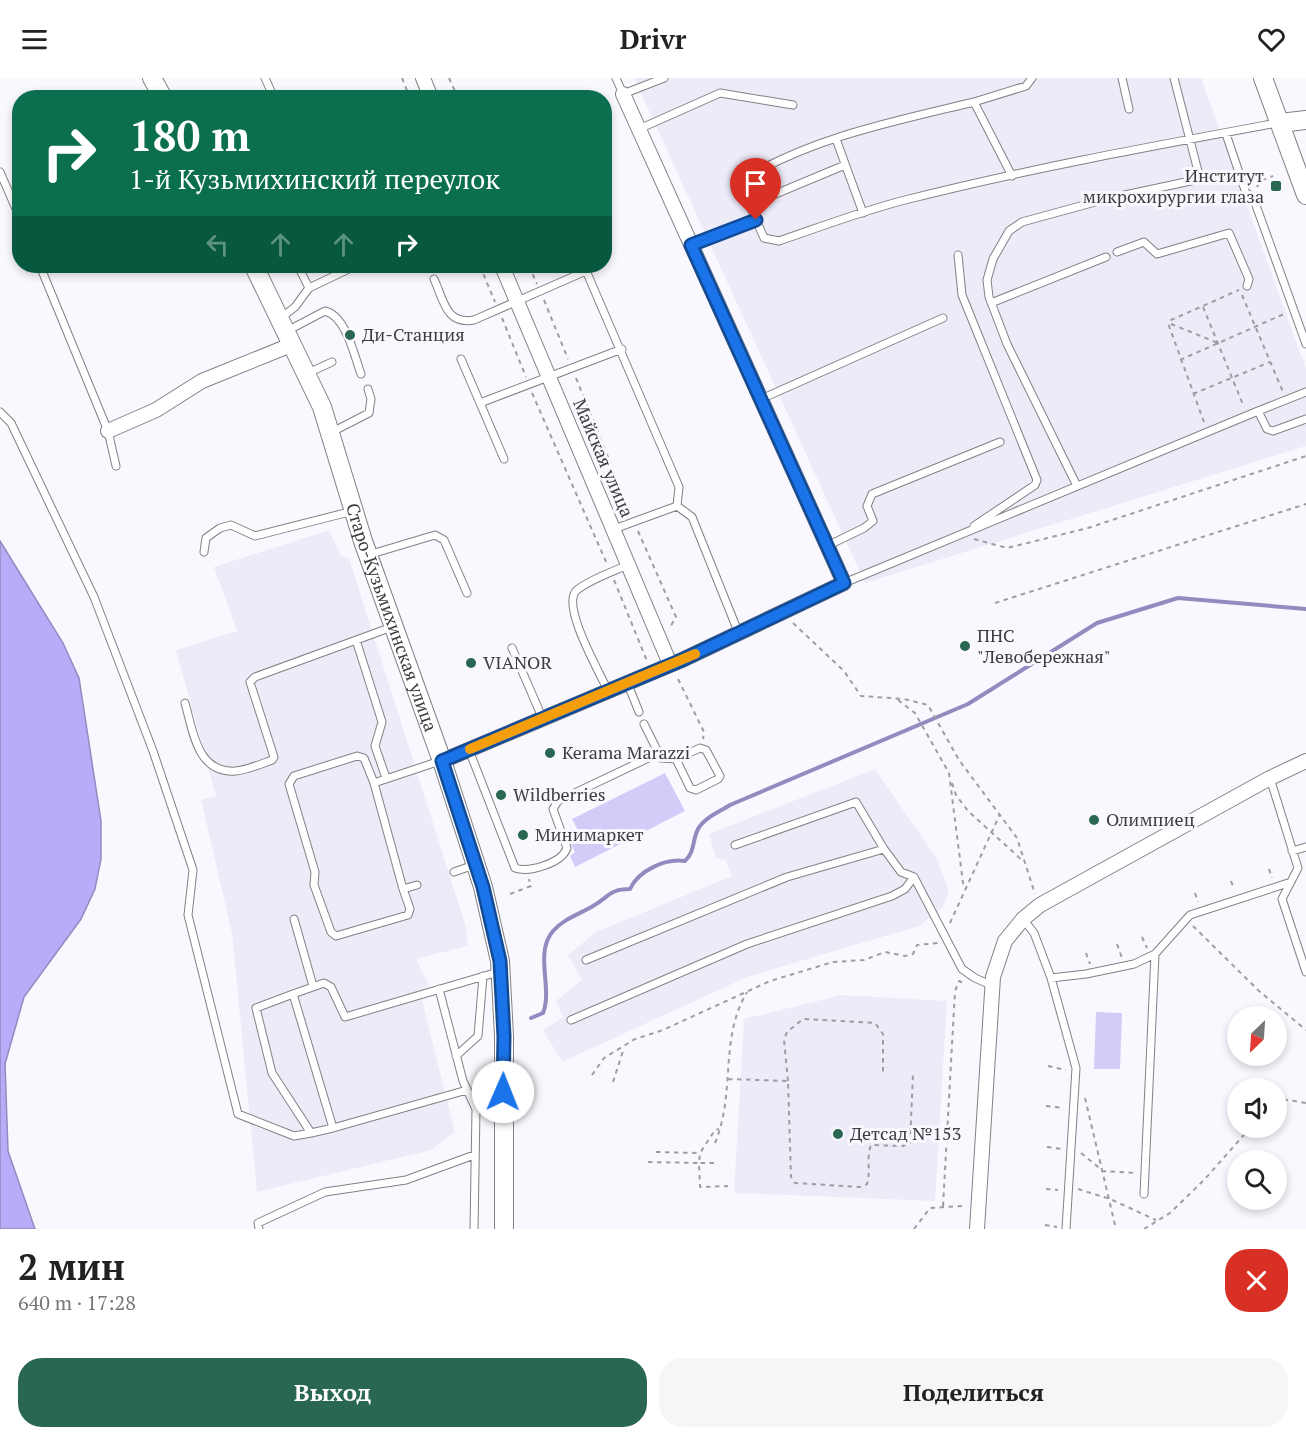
<!DOCTYPE html>
<html lang="ru">
<meta charset="utf-8">
<style>
:root{--surface:#fff;--page:#f6f6f6;--text:#222;--muted:#767676;--accent:#296753}
body{margin:0;font-family:"PT Serif",serif;background:var(--page);color:var(--text);height:100vh;display:flex;flex-direction:column;font-size:22px;white-space:nowrap}
*{box-sizing:border-box;margin:0}
p{font-size:20px;color:var(--muted)}
.icon{flex:none;width:33px;height:33px;fill:none;stroke:currentColor;stroke-width:2;stroke-linecap:round;stroke-linejoin:round}
.map{position:relative;height:1151px;overflow:hidden}
.panel{display:flex;flex-direction:column;background:var(--surface);flex:1}
.panel>*{flex:none}
.guide{position:absolute;left:12px;top:12px;width:600px;height:183px;border-radius:24px;box-shadow:0 3px 9px #0003;background:#0b6e4f;color:#fff;overflow:hidden}
.needle{width:39px;rotate:205deg}
.tools{position:absolute;left:1227px;top:928px;display:grid;gap:12px}
.tools a{display:grid;place-items:center;width:60px;height:60px;border-radius:50%;background:var(--surface);box-shadow:0 3px 9px #0003;font-size:30px}
.pin{position:absolute;display:grid;place-items:center;width:51px;height:51px;color:#fff;margin:-62px -26px;border-radius:50% 50% 50% 0;rotate:-45deg;box-shadow:0 0 6px #0007}
.pin .icon{rotate:45deg}
.me{position:absolute;width:66px;margin:-33px;rotate:1deg;stroke-linejoin:round;filter:drop-shadow(0 0 4px #0008)}
.turn{display:flex;align-items:center;gap:21px;height:126px;padding:0 18px;font-size:27px}
.turn .icon{width:78px;height:78px;stroke-width:2.5}
.turn b{display:block;font-size:42px;line-height:51px}
.lanes{display:flex;align-items:center;height:57px;padding:0 18px;background:#0003;justify-content:center;gap:30px;direction:ltr}
.lanes .off{opacity:.35}
.round{display:grid;place-items:center;flex:none;width:63px;height:63px;border-radius:24px;background:var(--page)}
.summary{display:flex;align-items:center;justify-content:space-between;height:102px;padding:0 18px}
h1{font-size:36px;font-weight:700;line-height:45px}
.action{display:flex;gap:12px;margin-top:auto;padding:12px 18px}
.action a{flex:1;height:69px;border-radius:24px;background:var(--accent);color:#fff;font-size:24px;font-weight:700;line-height:69px;text-align:center}
.action a+a{background:var(--page);color:var(--text)}
header{display:flex;justify-content:space-between;align-items:center;height:78px;padding:0 18px;background:var(--surface);font-size:27px;font-weight:700}
.map>svg:first-child{display:block}
.built{fill:#edebf8}
.green{fill:#d2ccf9}
.water{fill:#b9abf8;stroke:#948ac0;stroke-width:1.5}
.lines{fill:none;stroke-linecap:round;stroke-linejoin:round}
.stream{stroke:#948ac0;stroke-width:4}
.lane-casing{stroke:#818186;stroke-width:9}
.street-casing{stroke:#818186;stroke-width:16}
.secondary-casing{stroke:#818186;stroke-width:20}
.path{stroke:#9e9da2;stroke-width:2;stroke-dasharray:4.5 4.5;stroke-linecap:butt}
.lane{stroke:#fff;stroke-width:7}
.street{stroke:#fff;stroke-width:14}
.secondary{stroke:#fff;stroke-width:18}
.route-casing{stroke:#114b97;stroke-width:15}
.route{stroke:#1a73e8;stroke-width:10}
.slow{stroke:#f59e0b;stroke-width:10}
.poi-dot{fill:#296753;stroke:#f9f8fe;stroke-width:2}
.labels{text-anchor:middle;stroke-width:6;stroke-linejoin:round;paint-order:stroke}
.poi-label{font-size:18px;fill:#3d3c3f;stroke:#f9f8fe;text-anchor:start}
.street-label{font-size:18px;fill:#3d3c3f;stroke:#f9f8fe}
</style>
<header><svg class="icon" aria-label="menu" viewBox="0 0 24 24"><path d="M4 6h16M4 12h16M4 18h16"/></svg>Drivr<svg class="icon" aria-label="heart" viewBox="0 0 24 24"><path d="M12 20l-8-8c-3-5 5-10 8-4 3-6 11-1 8 4z"/></svg></header>
<div class="map">
<svg width="1306" height="1151" viewBox="0 0 1306 1151">
<rect width="100%" height="100%" fill="#f9f8fe"/>
<path class="built" d="M634,0H1201L1306,291V368L865,505Z
M329,452L341,478L349,480L465,846L468,868L416,881L429,908L420,914L455,1054L431,1072L257,1114L232,855L201,722L216,718L176,572L237,553L214,489Z
M875,691L937,781L949,814L943,829L919,848L747,899L562,984L543,952L563,939L556,923L582,902L568,877L596,854L732,798L726,783L716,780L709,756Z
M842,917L947,923L935,1123L734,1115L744,941Z"/>
<path class="green" d="M665,695L685,733L575,789L570,778L575,774L570,764L581,758L572,741Z
M1096,934L1122,935L1120,991H1094Z"/>
<path class="water" d="M0,463L63,565L79,600L101,743V781L95,811L81,841L24,919L5,986L8,1073L35,1151H0Z"/>
<g class="lines">
<path class="stream" d="M531,940L543,935C553,910 534,875 553,853C563,841 580,836 593,828C609,819 609,811 630,811C638,793 665,780 685,783C695,774 692,763 698,751C704,740 719,734 730,727L968,626L1097,545L1178,520L1306,531"/>
<g class="lane-casing">
<path id="lane" d="M265,0L274,20
M616,0L623,16L664,0
M1122,0L1129,31
M974,24L1026,8L1032,0
M639,51L720,15L793,27
M1226,56L1246,115L1253,119L1306,266
M836,61L863,135
M0,94L20,140
M1012,98L974,24C895,43 814,59 744,101L742,110L764,160L779,163C820,149 862,133 905,122C1027,91 1153,68 1277,45
M749,127L845,87
M691,167L756,142
M1117,174L1144,164L1157,176L1229,155L1249,201L1247,208
M958,177L962,217L1037,402L1035,407L974,448
M40,188L108,353L116,388
M584,188L679,409L677,428L692,439L739,556
M434,201C444,223 446,247 474,242L586,193
M309,210L355,188
M991,225L1106,179
M282,239L295,229L309,210L298,188
M285,254L325,233C346,238 354,277 361,296
M461,281L480,325L622,271
M308,295L332,284
M1306,314L1258,333L1267,351L1273,353L1306,341
M761,321L943,240
M480,325L504,381
M0,334L11,345L94,519L153,673L193,792L188,837L238,1036L294,1058L311,1055
M332,354L369,335L371,321L368,311
M1077,408L1007,266L989,219L987,202L993,181L1009,153L1022,144L1106,121L1200,101L1174,0
M614,451L677,428
M827,468L864,450L873,443L867,428L872,416L1000,364
M204,474L206,460L220,450L231,447L255,458L353,433
M368,477L435,457L444,462L467,515
M844,505L1258,333
M356,562L382,644L375,668L386,700
M512,570L542,639
M627,604L639,634
M607,611C599,593 560,526 577,512C591,501 612,494 628,487
M185,625C193,653 197,696 236,693C247,692 261,686 272,682L274,679L250,604L255,599L392,549
M644,646L661,680L676,681L700,670L706,672L720,698L718,701L696,712L690,710L676,681
M469,672L515,790C529,795 562,785 567,770L553,731L558,723L659,675
M1270,700L1298,790L1282,821L1306,894
M374,705L364,680L357,678L294,698L289,706L315,794L314,807L331,854L336,858L408,837L410,831L403,811L417,807
M735,767L856,724L884,771
M1292,773L1306,769
M454,794L474,787
M403,811L374,705L440,683
M294,841L313,908
M1023,841L1034,855L1051,900L1076,990L1066,1151
M586,882L787,799L884,771L901,794L914,799
M1051,900L1086,896L1134,886L1155,876L1190,837L1288,805
M439,911L463,1003L476,1031L503,1033
M293,916L256,930L272,995L311,1055L333,1050
M571,942L747,866L892,818L905,811L914,799L962,891L975,900L993,908
M456,978L478,958L483,898
M467,1012L333,1050L293,916L324,905L331,909L345,939L498,894
M1144,1116L1155,876
M259,1151L258,1145L325,1114L406,1102L474,1077
M474,1151L476,1031"/>
</g>
<g class="street-casing">
<path id="street" d="M423,0L431,20
M502,188L670,586
M108,353L156,332L202,303L291,267
M442,683L682,582L844,505L623,16
M977,1151L993,899L1005,863L1023,841L1040,827L1270,700L1306,683"/>
</g>
<g class="secondary-casing">
<g id="secondary">
<path d="M152,0L163,20"/>
<path d="M1263,0L1306,117"/>
<path d="M1280,45L1306,42"/>
<path id="s1" d="M254,188L322,329L363,463L442,683L483,809L500,883L504,958V1151"/>
</g>
</g>
<path class="path" d="M402,0L410,20
M449,0L458,20
M1257,109L1260,103L1273,98
M480,188L495,224
M529,188L537,206
M1242,217L1283,314
M544,222L568,281
M1203,229L1244,329
M502,240L526,299
M1171,246L1218,265
M1180,282L1284,236
M576,300L631,436
M532,315L607,486
M1193,316L1270,284
M1204,344L1169,248L1171,242L1239,212
M638,453L676,539L669,551
M974,461L1007,470L1088,450L1306,378
M614,502L647,583
M995,525L1306,426
M793,545L844,593L861,618L904,621L928,627L959,682L1017,760L1035,816
M678,601L704,654L703,661
M898,622L915,635L949,695L963,805L966,809
M952,705L956,717L968,733L1023,783
M1269,791L1272,800
M1231,803L1234,811
M1195,815L1198,824
M510,816L531,808L529,801
M950,845L1000,736
M1193,848L1259,913L1306,952
M1142,859L1147,870
M1117,866L1122,880
M1086,875L1090,886
M1048,988L1066,992
M592,997L604,980L635,961L663,952L770,903L833,884L864,882L885,874L905,878L913,876L917,867L938,865
M728,1001L788,1003L791,1099L795,1105L860,1109L867,1106C871,1093 866,1080 871,1067L903,1068L910,1065L913,996
M788,1003L784,962L787,954L803,941L875,945L883,956V994
M613,1004L624,970
M1085,1020L1116,1151
M1276,1025L1281,1021L1306,1025
M1046,1028L1064,1030
M715,1065C736,1015 719,961 747,914
M1047,1069L1062,1071
M656,1074L699,1075
M1081,1075L1103,1093L1135,1095
M648,1084L699,1085L700,1109L728,1108
M714,1085H699L700,1075L715,1052L719,1051
M1046,1111L1058,1112
M1078,1111L1110,1121L1156,1142
M943,1128L955,913L959,903L963,905
M1045,1147L1057,1149
M914,1151L930,1130L962,1128
M1144,1151L1170,1135L1204,1102L1250,1050"/>
<use href="#lane" class="lane"/>
<use href="#street" class="street"/>
<use href="#secondary" class="secondary"/>
</g>
<g class="lines">
<g class="route-casing">
<path id="route" d="M503,1014L504,958L500,883L483,809L442,683L682,582L844,505L691,167L756,142"/>
</g>
<use href="#route" class="route"/>
<path class="slow" d="M470,671L695,576"/>
</g>
<g class="poi-dot">
<rect x="1270" y="102" width="12" height="12" rx="3"/>
<circle cx="350" cy="257" r="6"/>
<circle cx="965" cy="568" r="6"/>
<circle cx="471" cy="585" r="6"/>
<circle cx="550" cy="675" r="6"/>
<circle cx="501" cy="717" r="6"/>
<circle cx="1094" cy="742" r="6"/>
<circle cx="523" cy="757" r="6"/>
<circle cx="838" cy="1056" r="6"/>
</g>
<g class="labels">
<g class="poi-label">
<text x="1264" y="104" text-anchor="end">Институт<tspan x="1264" dy="21">микрохирургии глаза</tspan></text>
<text x="362" y="263">Ди-Станция</text>
<text x="977" y="564">ПНС<tspan x="977" dy="21">"Левобережная"</tspan></text>
<text x="483" y="591">VIANOR</text>
<text x="562" y="681">Kerama Marazzi</text>
<text x="513" y="723">Wildberries</text>
<text x="1106" y="748">Олимпиец</text>
<text x="535" y="763">Минимаркет</text>
<text x="850" y="1062">Детсад №153</text>
</g>
<g class="street-label">
<text transform="translate(603 380) rotate(67)" y="6">Майская улица</text>
<text dy="6" stroke="none"><textPath href="#s1" startOffset="378">Старо-Кузьмихинская улица</textPath></text>
</g>
</g>
</svg>
<div class="tools">
<a><svg class="needle" viewBox="-14 -14 28 28"><path d="M0-13l5 13h-10z" fill="#e53935"/><path d="M0 13l5-13h-10z" fill="#767676"/></svg></a>
<a><svg class="icon" aria-label="sound" viewBox="0 0 24 24"><path d="M4 9h4l5-4v14l-5-4H4zM17 9q2 3 0 6"/></svg></a>
<a><svg class="icon" aria-label="search" viewBox="0 0 24 24"><circle cx="10" cy="10" r="6"/><path d="M15 15l6 6"/></svg></a>
</div>
<div class="pin" style="left:756px;top:142px;background:#d93025"><svg class="icon" aria-label="arrive" viewBox="0 0 24 24"><path d="M6 21V4h12l-3 4 3 4H6"/></svg></div>
<svg class="me" style="left:503px;top:1014px" viewBox="-20 -20 40 40"><circle r="19" fill="#fff"/><path d="M0-13L10 11 0 6-10 11z" fill="#1a73e8"/></svg>
<div class="guide">
<div class="turn"><svg class="icon" aria-label="right" viewBox="0 0 24 24"><path d="M7 20v-9h11M14 6l5 5-5 5"/></svg><div><b>180 m</b>1-й Кузьмихинский переулок</div></div>
<div class="lanes"><svg class="icon off" aria-label="left" viewBox="0 0 24 24"><path d="M17 20v-9H6M10 6l-5 5 5 5"/></svg><svg class="icon off" aria-label="ahead" viewBox="0 0 24 24"><path d="M12 20V5M6 11l6-6 6 6"/></svg><svg class="icon off" aria-label="ahead" viewBox="0 0 24 24"><path d="M12 20V5M6 11l6-6 6 6"/></svg><svg class="icon" aria-label="right" viewBox="0 0 24 24"><path d="M7 20v-9h11M14 6l5 5-5 5"/></svg></div>
</div>
</div>
<section class="panel">
<div class="summary"><div><h1>2 мин</h1><p>640 m · 17:28</p></div><a class="round" style="background:#d93025;color:#fff"><svg class="icon" aria-label="close" viewBox="0 0 24 24"><path d="M6 6l12 12M18 6L6 18"/></svg></a></div>
<div class="action"><a>Выход</a><a>Поделиться</a></div>
</section>
